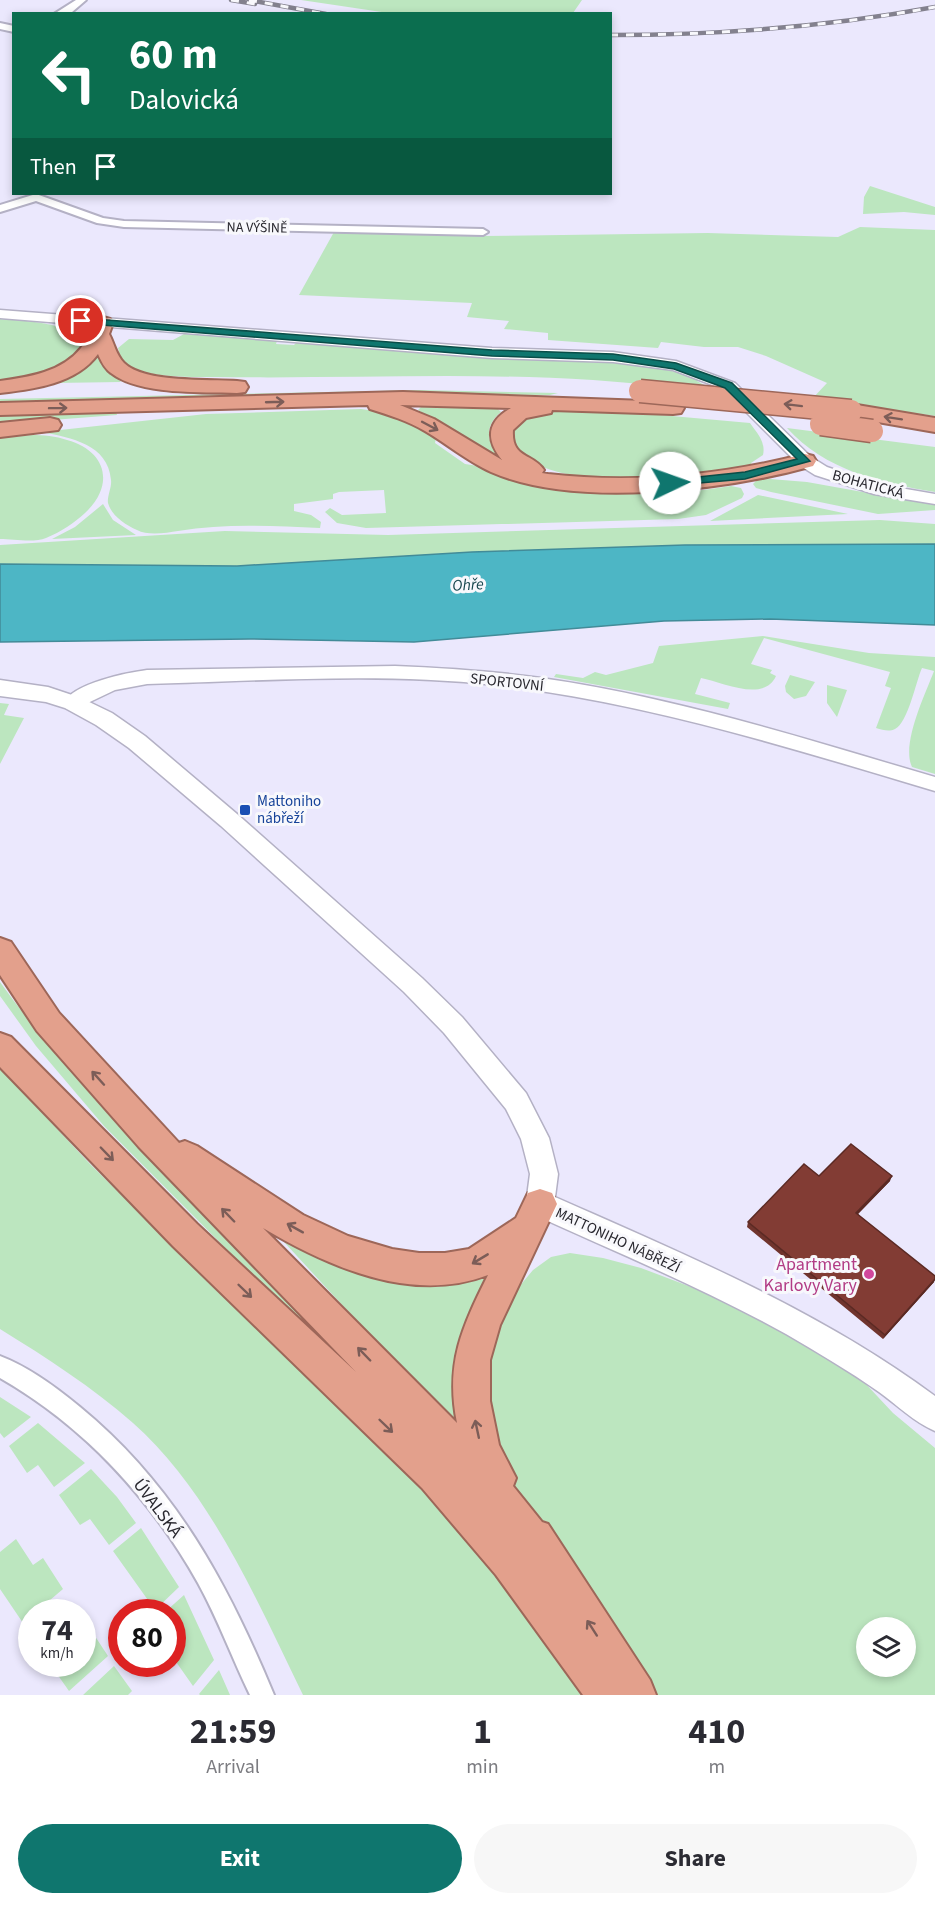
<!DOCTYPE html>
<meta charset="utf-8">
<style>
:root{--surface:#fff;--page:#f7f7f7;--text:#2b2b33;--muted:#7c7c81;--accent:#0f766e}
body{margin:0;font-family:"Source Sans 3",sans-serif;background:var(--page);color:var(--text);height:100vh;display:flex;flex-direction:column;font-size:22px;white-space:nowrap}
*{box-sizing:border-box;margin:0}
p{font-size:20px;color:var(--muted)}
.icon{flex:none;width:33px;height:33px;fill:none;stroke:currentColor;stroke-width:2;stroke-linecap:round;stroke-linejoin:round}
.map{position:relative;height:1695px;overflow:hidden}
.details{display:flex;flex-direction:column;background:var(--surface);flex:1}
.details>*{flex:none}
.top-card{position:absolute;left:12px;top:12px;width:600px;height:183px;border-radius:0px;box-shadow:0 3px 9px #0003;background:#0b6e4f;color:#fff;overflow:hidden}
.buttons{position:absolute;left:856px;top:1617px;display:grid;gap:12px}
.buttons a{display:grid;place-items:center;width:60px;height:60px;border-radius:50%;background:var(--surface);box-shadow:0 3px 9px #0003;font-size:30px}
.speed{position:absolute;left:18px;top:1599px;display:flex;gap:12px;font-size:30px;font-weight:700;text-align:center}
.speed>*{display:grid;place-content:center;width:78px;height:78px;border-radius:50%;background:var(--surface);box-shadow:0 3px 9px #0003;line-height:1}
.speed small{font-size:15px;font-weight:400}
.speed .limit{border:9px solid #d22;background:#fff;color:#111}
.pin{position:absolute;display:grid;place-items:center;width:51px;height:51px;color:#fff;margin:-26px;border:3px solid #fff;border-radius:50%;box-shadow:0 2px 6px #0007}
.me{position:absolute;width:66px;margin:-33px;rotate:87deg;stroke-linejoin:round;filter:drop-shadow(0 0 4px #0008)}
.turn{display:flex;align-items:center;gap:21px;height:126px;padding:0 18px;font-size:27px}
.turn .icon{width:78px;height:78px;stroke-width:2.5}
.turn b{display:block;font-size:42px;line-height:51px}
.then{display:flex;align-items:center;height:57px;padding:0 18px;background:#0003;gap:12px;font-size:22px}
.eta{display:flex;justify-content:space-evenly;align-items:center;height:102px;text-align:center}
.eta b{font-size:36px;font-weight:700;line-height:42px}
.primary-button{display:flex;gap:12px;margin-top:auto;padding:12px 18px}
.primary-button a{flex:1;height:69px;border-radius:36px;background:var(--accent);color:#fff;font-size:24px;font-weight:700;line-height:69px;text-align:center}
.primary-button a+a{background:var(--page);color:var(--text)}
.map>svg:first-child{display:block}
.green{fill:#bce6bf;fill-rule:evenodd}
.water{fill:#4db6c5;stroke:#428b98;stroke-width:1.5}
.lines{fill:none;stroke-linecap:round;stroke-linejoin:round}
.minor-casing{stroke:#b4b1c5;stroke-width:4}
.tertiary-casing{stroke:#b4b1c5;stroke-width:3}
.secondary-casing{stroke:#b4b1c5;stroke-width:3}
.trunk-casing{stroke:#9d6759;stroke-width:4}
.minor{fill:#fff;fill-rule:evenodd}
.tertiary{fill:#fff;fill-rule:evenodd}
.secondary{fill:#fff;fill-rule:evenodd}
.trunk{fill:#e3a08c;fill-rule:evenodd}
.rail-casing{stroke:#83818e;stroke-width:4.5}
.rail{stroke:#f8f8fc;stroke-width:3;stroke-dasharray:8;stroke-linecap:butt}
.trunk-bridge-casing{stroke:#9d6759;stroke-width:25;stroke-linecap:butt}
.trunk-bridge{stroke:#e3a08c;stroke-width:22}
.wall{fill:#70342d}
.shaded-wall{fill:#5b2a24}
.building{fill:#823c34;stroke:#5b2a24;stroke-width:1.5}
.oneway{stroke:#7c5d58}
.route{fill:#0f766e;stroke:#0a4d48;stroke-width:1.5}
.transit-dot{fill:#1a4fb4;stroke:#f8f8fc;stroke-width:2}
.hotel-dot{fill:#d1479c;stroke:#f8f8fc;stroke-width:2}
.labels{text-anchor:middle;stroke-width:6;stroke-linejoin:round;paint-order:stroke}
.far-street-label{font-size:14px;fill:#28272e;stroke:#f8f8fc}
.street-label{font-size:15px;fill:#28272e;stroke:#f8f8fc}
.transit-label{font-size:15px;fill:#164399;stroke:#f8f8fc;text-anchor:start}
.water-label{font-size:16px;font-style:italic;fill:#17464d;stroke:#f8f8fc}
.near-hotel-label{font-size:18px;fill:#b23c85;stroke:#f8f8fc;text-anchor:end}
.near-street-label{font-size:18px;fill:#28272e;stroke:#f8f8fc}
</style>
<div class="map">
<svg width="935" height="1695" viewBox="0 0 935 1695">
<rect width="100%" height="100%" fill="#ebe8fd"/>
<path class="green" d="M301,0H582L573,13L395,14Z
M870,186L935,207V215L904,212L863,214L864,197Z
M860,227L935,230V416L812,399L827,383L766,356L738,347H704L661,342L658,348L548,340V333L504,329L509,321L467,317L472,303L299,295L334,232L483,236L708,233L838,237Z
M0,319C22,321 78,321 84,348C70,373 26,379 0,383Z
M184,334L277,341L276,344L294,345L296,343L496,358L632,364L661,368L700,379L697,381L715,391C675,387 634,383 593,380C468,372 342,379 217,377C195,377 134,379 121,360L118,348L129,339L173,340Z
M97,357L121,382L54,383L55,382Z
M420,390L558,393L550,395L421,394L0,403V399Z
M421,407L497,408L501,412C479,430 490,452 511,465L445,429L418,410Z
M361,409C388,412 413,423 436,438L435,443L465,464L645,492L704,490L731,486L741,488L744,494L742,498L706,515L678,519L366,528L337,523L325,512L330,508L342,515L386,513L384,490L339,492L333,494V499L294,504V511L311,515L321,522L320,528C272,526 225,523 178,531C166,533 148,536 137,530C125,525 111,515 108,503C107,496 112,487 111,480C108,444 71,438 42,432L206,414Z
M557,411L627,412L750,423C757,433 766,442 763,455L751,463L752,465C700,479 585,489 536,464C525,459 518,452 511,444L513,422L536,413Z
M116,412L117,415L0,424V416Z
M787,428L935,447V492C880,483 825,470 787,428Z
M31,435C43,435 56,436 67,440C107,451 115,485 85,513C74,523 61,532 46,538C34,543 13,539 0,539V438Z
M770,479L807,482L935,505V510L878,514L771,492L756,488L753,484L757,480Z
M758,495L848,514L710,521Z
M103,504L113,520L136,535L52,539L75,527Z
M880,520L935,524V544L685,545L475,552L237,566L0,564V545L225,531L388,535Z
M763,636L869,653L935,657V774L912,767C901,744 925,695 934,671L922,668C916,681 908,723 895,729C889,732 883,730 876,728L891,688L885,686L890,672L764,638L751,664L772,670L770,673L776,676C764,703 722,682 701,678L695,694L730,703L728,709L554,677L556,674L583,678L595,672L606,675L653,663L659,646Z
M790,675L815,682L806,696L794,699L786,692L785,686Z
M827,685L847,690L837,717L827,703Z
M0,703L9,704L4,715L24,718L0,764Z
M0,982C89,1105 201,1209 305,1319V1328L104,1126L36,1046L0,996Z
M0,1068L91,1165L227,1299L401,1463L470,1538L590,1695H303C258,1603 211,1492 133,1423C92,1387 47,1358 0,1329Z
M286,1239C330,1257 377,1285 426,1287C448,1288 469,1279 489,1272L461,1419L454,1426L284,1242Z
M570,1253L603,1258L641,1268L715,1296L789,1336L864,1382L893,1413L935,1448V1695H654L527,1507L506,1473L489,1422L487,1359L497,1323L513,1294L533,1270L551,1257ZM867,1628H906V1666H867Z
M0,1397L31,1417L4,1438L0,1433Z
M38,1423L85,1463L54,1487L38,1465L27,1473L9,1446Z
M91,1469L117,1497L136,1523L109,1545L90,1519L80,1525L59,1495Z
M141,1528L179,1587L155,1610L113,1551Z
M16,1539L33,1565L43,1558L63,1589L36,1612H32L31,1616L23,1623L0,1589V1552Z
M184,1595L214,1660L193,1686L174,1659L184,1650L173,1635L172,1612H165Z
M83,1618L108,1656L69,1691L50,1664H82Z
M114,1666L132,1691L128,1695H83Z
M219,1670L230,1695H200L199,1694Z"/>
<path class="water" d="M935,544V625L770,619L664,621L414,642L250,639L0,642V564L237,566L472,552L685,545Z"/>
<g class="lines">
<g class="minor-casing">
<path id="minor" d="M76,0H86L72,12L54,14Z
M0,23L14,26V32L0,29Z
M36,194L103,218L124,221L483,229L488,232L483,235L124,227L97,223L36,201L0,212V205Z
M0,1356C29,1367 56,1387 80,1407C175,1485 228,1584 274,1695H250C232,1658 218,1619 198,1583C151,1499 84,1426 0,1378Z"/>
</g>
<g class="tertiary-casing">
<path id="tertiary" d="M0,310L492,348L613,352L676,361L735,383L811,457L827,467L877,484L935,494V504L874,494L815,475L799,465L723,389L673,370L613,362L492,358L0,318Z
M395,666C444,668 492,671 541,678C675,697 805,739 935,777V791C791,748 645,702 495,685C380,672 263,681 147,684L115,690L73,710L66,708L63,703C75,683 125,673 147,670Z"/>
</g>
<g class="secondary-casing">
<path id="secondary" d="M0,680L48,687L81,698L112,713L145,736L237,814L422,978L462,1017L526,1093L549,1138L558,1174L555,1197C686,1255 819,1310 935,1396V1431C914,1422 897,1405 879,1392C849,1371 817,1352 786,1334C703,1288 616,1252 530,1213L526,1204L530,1174L521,1139L506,1109L444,1033L404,992L221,826L129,748L96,725L65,708L46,702L0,696Z"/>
</g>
<g class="trunk-casing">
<path id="trunk" d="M103,317L110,319L113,323L109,334C114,343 116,355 124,363C144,383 209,379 237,381L245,382L248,387L245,392L237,393C203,392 139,395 111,373C105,369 101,361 98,354C76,384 34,389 0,393V381C29,377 62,372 81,348C88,339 89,328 96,319Z
M403,392L673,402L681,403L684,408L681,413L673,414L552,410L551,413L526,418L513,430C511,459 533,453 544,470L542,473L548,474C634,484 722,475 805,454L813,456L816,461L813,466C726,490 575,509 491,472C467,461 447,444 425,431C408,421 389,415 370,409L368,405L0,415V403ZM400,405L511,408C486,422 486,440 502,460L434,419Z
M851,404L935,418V432L843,416L840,411L843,406Z
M50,418L58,420L61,425L58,430L0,437V423Z
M0,938L11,942L59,1013L179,1143L185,1141L197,1146L303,1215L348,1236L392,1249L419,1253H445L469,1249L516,1218L528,1193L540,1189L552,1193L557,1204L500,1325L490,1360V1401L499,1445L516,1478L513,1486L542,1522L548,1524L650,1680L656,1695H583L496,1575L422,1488L173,1246L0,1067V1033L11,1037L197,1224L356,1372L139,1147L37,1031L0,975ZM263,1228C329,1267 412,1304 488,1275C462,1327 445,1364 457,1423Z"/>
</g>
<use href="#minor" class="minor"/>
<use href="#tertiary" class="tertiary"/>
<use href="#secondary" class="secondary"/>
<use href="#trunk" class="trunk"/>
<g class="rail-casing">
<path id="rail" d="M231,0L255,4
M249,0L326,14
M610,35C720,35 827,27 935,7"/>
</g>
<use href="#rail" class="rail"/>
<g class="trunk-bridge-casing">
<path id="trunk-bridge" d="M640,391L851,411
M821,424L872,431"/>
</g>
<use href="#trunk-bridge" class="trunk-bridge"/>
</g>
<path class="wall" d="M819,1176L890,1181L858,1214L934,1282L883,1339L747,1227L748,1222Z"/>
<path class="shaded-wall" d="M892,1176L890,1181L854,1218L856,1213Z
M935,1279L934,1282L883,1339L885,1335Z"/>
<path class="building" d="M851,1144L892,1176L856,1213L935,1276V1279L885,1335L748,1222L804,1164L819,1176Z"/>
<defs><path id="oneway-shaft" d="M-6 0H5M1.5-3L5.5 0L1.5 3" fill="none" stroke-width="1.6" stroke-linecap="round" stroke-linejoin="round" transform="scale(1.5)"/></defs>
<g class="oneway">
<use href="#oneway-shaft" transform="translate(275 402) rotate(-2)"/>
<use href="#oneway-shaft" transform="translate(793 405) rotate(-173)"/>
<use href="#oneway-shaft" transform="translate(58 408) rotate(-1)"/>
<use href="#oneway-shaft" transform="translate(893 418) rotate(-171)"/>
<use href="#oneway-shaft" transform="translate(430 426) rotate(28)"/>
<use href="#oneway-shaft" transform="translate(98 1078) rotate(-132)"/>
<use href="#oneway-shaft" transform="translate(107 1154) rotate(46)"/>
<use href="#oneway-shaft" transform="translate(228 1215) rotate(-134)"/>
<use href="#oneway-shaft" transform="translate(295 1228) rotate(-151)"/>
<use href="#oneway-shaft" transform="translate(480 1259) rotate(149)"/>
<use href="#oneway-shaft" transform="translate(245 1291) rotate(44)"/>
<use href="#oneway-shaft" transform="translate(364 1354) rotate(-134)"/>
<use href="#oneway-shaft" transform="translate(386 1426) rotate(44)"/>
<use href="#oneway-shaft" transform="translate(477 1429) rotate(-102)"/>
<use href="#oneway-shaft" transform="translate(592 1628) rotate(-123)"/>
</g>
<path class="route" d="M81,318L492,350L613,354L676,363L732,383L810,461L745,479L666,486V481L670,480L745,472L797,459L725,388L674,369L613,360L492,356L77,323V319Z"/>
<rect class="transit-dot" x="239" y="804" width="12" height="12" rx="3"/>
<circle class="hotel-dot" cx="869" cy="1274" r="6"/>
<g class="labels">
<g class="far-street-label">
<text transform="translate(257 227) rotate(1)" y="5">NA VÝŠINĚ</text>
</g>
<g class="street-label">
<text transform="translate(868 484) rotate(15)" y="5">BOHATICKÁ</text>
<text transform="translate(507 682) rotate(6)" y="5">SPORTOVNÍ</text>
<text transform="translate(618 1240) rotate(25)" y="5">MATTONIHO NÁBŘEŽÍ</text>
</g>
<g class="transit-label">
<text x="257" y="806">Mattoniho<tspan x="257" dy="17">nábřeží</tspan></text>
</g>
<g class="water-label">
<text transform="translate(468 584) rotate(-3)" y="6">Ohře</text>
</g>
<g class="near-hotel-label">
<text x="857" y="1270">Apartment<tspan x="857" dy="21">Karlovy Vary</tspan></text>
</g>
<g class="near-street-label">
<text transform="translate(158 1508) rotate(53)" y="6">ÚVALSKÁ</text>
</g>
</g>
</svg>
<div class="buttons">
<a><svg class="icon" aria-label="layers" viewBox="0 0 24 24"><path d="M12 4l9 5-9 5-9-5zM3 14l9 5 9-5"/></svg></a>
</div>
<div class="speed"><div>74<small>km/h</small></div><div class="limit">80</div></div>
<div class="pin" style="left:81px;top:321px;background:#d93025"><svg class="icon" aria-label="arrive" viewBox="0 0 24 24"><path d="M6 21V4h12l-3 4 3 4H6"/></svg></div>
<svg class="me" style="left:670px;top:483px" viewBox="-20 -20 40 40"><circle r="19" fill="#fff"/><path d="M0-13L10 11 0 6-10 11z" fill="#0f766e"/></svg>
<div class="top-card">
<div class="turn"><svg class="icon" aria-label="left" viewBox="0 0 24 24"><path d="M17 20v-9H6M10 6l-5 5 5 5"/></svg><div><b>60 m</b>Dalovická</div></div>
<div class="then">Then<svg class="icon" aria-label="arrive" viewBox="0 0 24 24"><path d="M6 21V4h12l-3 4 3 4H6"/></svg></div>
</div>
</div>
<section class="details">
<div class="eta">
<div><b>21:59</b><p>Arrival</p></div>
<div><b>1</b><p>min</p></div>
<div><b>410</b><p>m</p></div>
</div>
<div class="primary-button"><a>Exit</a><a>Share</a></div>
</section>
